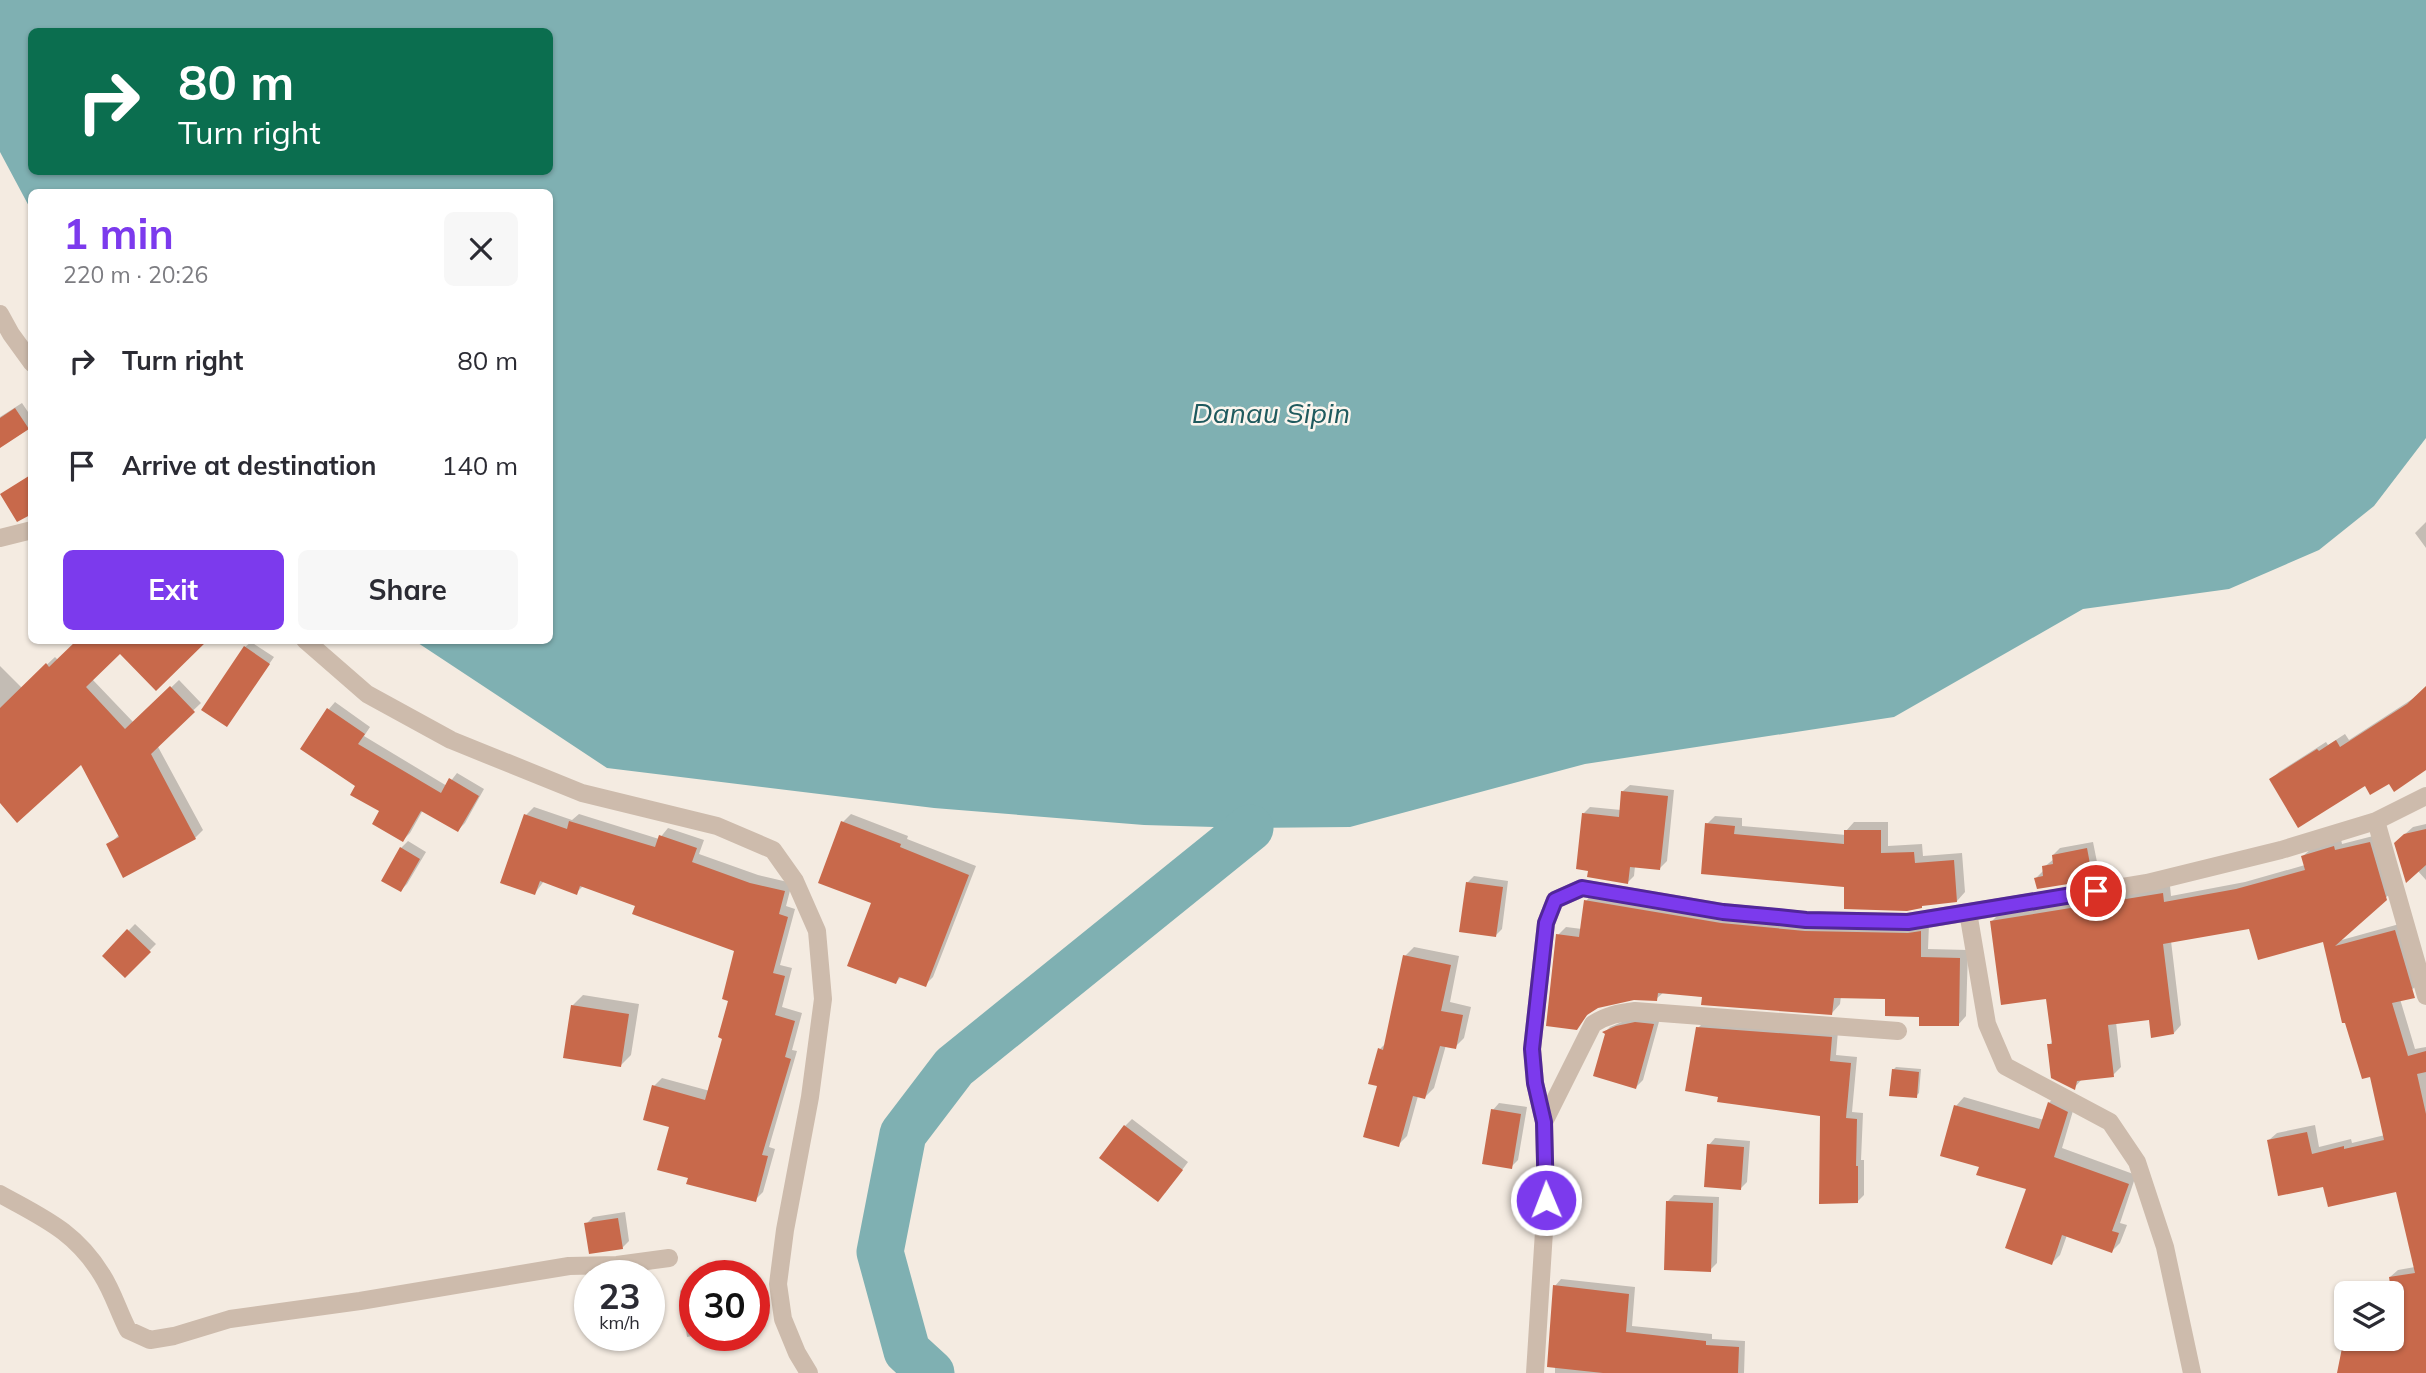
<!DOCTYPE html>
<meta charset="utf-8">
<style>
:root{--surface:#fff;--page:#f7f7f7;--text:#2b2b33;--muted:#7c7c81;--accent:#7c3aed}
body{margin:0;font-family:Mulish,sans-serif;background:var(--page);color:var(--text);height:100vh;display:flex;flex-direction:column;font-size:26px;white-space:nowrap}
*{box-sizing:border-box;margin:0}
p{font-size:23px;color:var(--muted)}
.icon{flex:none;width:38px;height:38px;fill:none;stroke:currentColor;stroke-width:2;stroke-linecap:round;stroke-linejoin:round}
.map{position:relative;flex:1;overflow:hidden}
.drawer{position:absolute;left:28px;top:189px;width:525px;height:455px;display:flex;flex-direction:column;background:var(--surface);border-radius:10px;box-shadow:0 2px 5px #0004}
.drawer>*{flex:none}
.guide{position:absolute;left:28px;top:28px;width:525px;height:147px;border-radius:10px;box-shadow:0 2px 5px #0004;background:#0b6e4f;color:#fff;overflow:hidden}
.fabs{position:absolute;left:2334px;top:1281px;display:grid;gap:14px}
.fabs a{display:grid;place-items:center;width:70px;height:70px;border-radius:10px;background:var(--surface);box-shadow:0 2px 5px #0004;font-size:35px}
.speed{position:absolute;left:574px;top:1260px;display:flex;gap:14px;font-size:35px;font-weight:700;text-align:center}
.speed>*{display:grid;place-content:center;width:91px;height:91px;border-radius:50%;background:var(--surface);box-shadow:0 2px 5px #0004;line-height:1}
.speed small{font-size:18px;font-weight:400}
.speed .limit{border:10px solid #d22;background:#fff;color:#111}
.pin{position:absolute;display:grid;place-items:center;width:60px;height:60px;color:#fff;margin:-30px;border:4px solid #fff;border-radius:50%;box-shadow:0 2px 7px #0007}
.me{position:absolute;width:77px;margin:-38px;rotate:359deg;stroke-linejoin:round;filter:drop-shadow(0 0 5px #0008)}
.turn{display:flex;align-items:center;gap:24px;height:147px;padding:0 35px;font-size:32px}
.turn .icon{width:91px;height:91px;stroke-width:2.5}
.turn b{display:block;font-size:49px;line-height:60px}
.round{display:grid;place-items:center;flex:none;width:74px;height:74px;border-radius:10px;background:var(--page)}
.overview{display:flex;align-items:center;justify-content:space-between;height:119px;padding:0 35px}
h1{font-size:42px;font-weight:700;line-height:52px;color:var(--accent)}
.button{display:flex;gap:14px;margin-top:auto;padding:14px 35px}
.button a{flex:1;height:80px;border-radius:10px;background:var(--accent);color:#fff;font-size:28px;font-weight:700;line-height:80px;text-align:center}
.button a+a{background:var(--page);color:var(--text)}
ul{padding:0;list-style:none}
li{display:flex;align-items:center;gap:21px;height:105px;padding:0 35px}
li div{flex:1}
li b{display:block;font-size:26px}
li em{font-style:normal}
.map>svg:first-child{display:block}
.water{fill:#7fb0b2;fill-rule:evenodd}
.shadow{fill:#0003}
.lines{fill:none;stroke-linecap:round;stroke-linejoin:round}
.river{stroke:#7fb0b2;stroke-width:47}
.building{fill:#c8694b}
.minor{stroke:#cdbbac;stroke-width:18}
.route-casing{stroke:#51269a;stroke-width:18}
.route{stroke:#7c3aed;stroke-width:12}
.labels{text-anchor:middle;stroke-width:5;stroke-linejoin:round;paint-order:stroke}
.water-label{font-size:28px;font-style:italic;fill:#1f5a5e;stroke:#fbf5ee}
</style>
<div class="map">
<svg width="2426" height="1373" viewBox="0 0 2426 1373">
<rect width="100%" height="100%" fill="#f4ebe1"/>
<path class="water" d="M0,0H2426V438L2374,506L2319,550L2229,589L2083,609L1894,717L1585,764L1350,827L1250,828L1144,825L934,808L607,768L415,641L550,640V192H32L31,210L0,152ZM32,32H550V172H32Z"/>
<path class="shadow" d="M22,403L32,418V424L0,446V417Z
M2426,522V548L2415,533Z
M251,642L274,657L227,725L245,647Z
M121,651L92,679L134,723L179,680L201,703L157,745L203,830L195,838L108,845L119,835L82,763L0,800V666L22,688L55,657L58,660Z
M2426,688V768L2389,781L2366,783L2271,780L2279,772L2326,742L2328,745L2345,734L2349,740L2417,696Z
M335,702L370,727L364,736L447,786L457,773L484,789L465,823L458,830L423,810L410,833L403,840L381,811L357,785L329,709Z
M1630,785L1674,790L1667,861L1660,868L1635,866L1634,876L1628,882L1583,814L1590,807L1621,810L1623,791Z
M534,807L572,820L579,814L659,839L668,828L704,840L699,854L758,875L792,883L786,906L795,909L780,965L792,968L782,1007L802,1013L792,1050L797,1051L769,1147L775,1149L763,1192L755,1200L690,1177L654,1086L662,1078L710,1091L725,1037L736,950L637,905L583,886L576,893L544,881L535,893L526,815Z
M851,814L908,836L907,839L976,866L933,977L925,985L902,976L896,982L873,902L843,822Z
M1715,816L1742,818V826L1846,835V831L1854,822H1888V846L1922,844L1923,856L1962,853L1965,892L1957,901L1846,885L1707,824Z
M2426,824V880L2417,870L2404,835L2413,827Z
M2377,835L2393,891L2338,941L2403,923L2420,983L2400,999L2415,1049L2426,1047V1373H2338L2344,1343L2349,1339H2365L2382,1342L2385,1339H2392V1336L2399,1337L2390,1277L2398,1270L2415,1267L2398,1190L2325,1185L2269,1140L2277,1133L2315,1125L2319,1147L2351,1139L2352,1143L2385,1135L2371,1075L2325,940L2251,927L2171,941L2181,1025L2174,1033L2150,1018L2116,1022L2121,1067L2113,1075L2082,1079L2074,1088L2049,1045L2053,1041L2047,997L1992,921L1999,914L2170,886L2171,896L2245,882L2305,865L2303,856L2311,849L2341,839L2342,844Z
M408,841L426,852L407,884L401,890V848Z
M2093,842L2099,872L2092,879L2036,878L2043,871L2044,867L2054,859L2053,855L2060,848Z
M1474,876L1508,881L1502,929L1495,936L1467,883Z
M1594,892L1929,924L1928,949L1968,950L1966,1016L1958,1025L1921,1015L1887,998L1841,996L1840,1004L1832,1013L1664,992L1656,999L1633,998L1598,1007L1591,1010L1577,1028L1558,935L1566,927L1582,929L1586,901Z
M135,924L156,944L125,976L104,956Z
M1414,947L1459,956L1450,1002L1471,1007L1464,1038L1455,1047L1446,1045L1434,1088L1425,1097L1418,1096L1407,1136L1398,1145L1379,1085L1380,1049L1387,1042L1405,956Z
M583,995L639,1004L631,1055L620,1066L572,1006Z
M1660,1018L1643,1080L1636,1087L1607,1032H1605L1610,1027L1629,1019Z
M1705,1021L1838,1031L1836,1055L1857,1057L1852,1112L1863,1113L1861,1160H1864V1195L1858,1201L1822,1114L1698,1028Z
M1896,1067L1921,1069L1919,1093L1916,1096L1893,1070Z
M2057,1094L2075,1104L2062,1148L2136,1175L2120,1223L2127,1225L2120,1243L2112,1251L2067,1235L2060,1255L2052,1263L2028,1188L1981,1166L1956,1106L1964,1097L2044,1120L2049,1103Z
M1499,1103L1527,1107L1518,1160L1511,1167L1493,1110Z
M1132,1119L1188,1162L1165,1193L1125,1126Z
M1715,1138L1750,1141L1747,1182L1740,1189L1709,1145Z
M1674,1195L1719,1197L1717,1263L1710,1270L1667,1202Z
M625,1212L629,1241L622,1248L586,1224L593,1217Z
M752,1271V1276H720Z
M1561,1279L1635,1287L1632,1326L1712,1334V1339L1745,1341L1744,1373H1555V1286Z
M690,1280H695V1335H698L687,1337L680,1291Z
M754,1287L759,1317L754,1321Z"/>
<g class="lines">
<path class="river" d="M931,1373L907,1351L880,1252L903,1134L954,1067L1250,828"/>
</g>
<path class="building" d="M15,408L29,429L0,448V418Z
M32,474V514L17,522L0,494Z
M77,640H208L156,691L120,654L86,687L125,729L170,686L195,712L151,754L196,839L123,878L106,844L119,837L81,765L17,823L0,803V708L46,663L49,667Z
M244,646L270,664L227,727L201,710Z
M2426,686V770L2394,792L2389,784L2370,795L2365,786L2298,828L2269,779L2317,749L2319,751L2336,740L2340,747L2407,704Z
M327,708L365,734L358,744L441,793L449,778L479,796L458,832L421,811L403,842L372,824L379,811L350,795L355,786L300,749Z
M1621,791L1668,796L1660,870L1630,867L1628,884L1587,877L1588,871L1576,869L1582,813L1619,817Z
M524,814L567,829L569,821L655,847L659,835L697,848L692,862L750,883L785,891L779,914L788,917L773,973L785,976L775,1015L795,1021L785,1057L791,1059L762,1155L768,1156L756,1202L686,1184L688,1178L657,1170L669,1127L643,1120L652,1085L705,1100L722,1039L718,1037L728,1001L722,999L734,951L632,914L635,906L580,886L577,895L540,881L535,895L500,883Z
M841,821L901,844L900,847L969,875L926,987L899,977L896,984L847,966L871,903L818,883Z
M1705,823L1735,826L1734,834L1844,844V830H1881V853L1914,852L1915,863L1954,860L1957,902L1922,906V908L1907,911L1844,909V887L1701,874Z
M2426,829V865L2406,883L2394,843L2404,834Z
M2370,842L2387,900L2335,946L2395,930L2415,998L2392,1003L2408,1056L2426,1051V1072L2417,1074L2426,1114V1373H2337L2343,1343L2379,1350L2380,1342L2399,1345L2389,1277L2415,1273L2396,1192L2328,1207L2323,1187L2278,1196L2267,1140L2307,1132L2312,1154L2344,1146V1149L2384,1140L2370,1077L2362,1079L2345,1023H2342L2323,942L2258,960L2249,929L2163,944L2174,1034L2151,1038L2149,1020L2108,1025L2114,1077L2077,1081L2075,1090L2051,1078L2047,1044H2052L2046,999L2001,1005L1990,921L2163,893L2164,902L2236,889L2305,870L2301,856L2334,846L2335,850Z
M400,847L420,859L401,892L381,881Z
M2087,848L2093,880L2037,889L2034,878L2043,876L2042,866L2053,864L2052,855Z
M1466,882L1503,887L1496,937L1459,932Z
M1584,900L1721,923L1805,931L1908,933L1921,931V957L1960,958L1959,1026H1919V1017L1885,1016V999L1834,998L1832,1015L1701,1005L1702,997L1658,993L1657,1001L1634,1000L1598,1008L1587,1015L1577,1030L1546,1026L1556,934L1579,937Z
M127,929L151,952L125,978L102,956Z
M1403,955L1451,965L1441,1011L1463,1015L1456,1049L1440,1046L1425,1099L1413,1096L1399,1147L1363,1137L1377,1086L1368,1084L1378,1048L1383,1050Z
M571,1005L629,1014L621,1067L563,1058Z
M1635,1022L1654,1024L1636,1089L1593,1076L1605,1034L1602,1032L1616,1026Z
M1696,1027L1832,1037L1830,1061L1851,1063L1846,1118L1857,1119L1856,1166H1858V1203L1819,1204L1820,1116L1717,1102L1718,1097L1685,1091Z
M1892,1069L1919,1072L1917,1098L1889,1096Z
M2048,1102L2068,1112L2054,1157L2129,1184L2112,1231L2119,1233L2112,1253L2062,1235L2052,1265L2005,1248L2026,1189L1976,1175L1979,1167L1940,1156L1954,1105L2039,1129Z
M1491,1109L1521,1114L1512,1169L1482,1164Z
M1124,1125L1183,1170L1158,1202L1099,1158Z
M1707,1144L1744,1147L1741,1190L1704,1187Z
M1666,1201L1713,1203L1711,1272L1664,1270Z
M618,1218L623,1249L589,1254L584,1223Z
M1553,1285L1629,1294L1626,1332L1706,1341V1345L1739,1347L1738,1373H1603L1547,1367Z"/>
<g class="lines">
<path class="minor" d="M0,314L11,334L32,363
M0,538L32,530
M305,640L367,694L451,740L582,793L717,826L773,850L795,881L817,931L823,999L810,1097L785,1230L778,1284L783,1319L797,1353L809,1373
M2376,821L2426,996
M1968,912L1987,1024L2005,1066L2110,1122L2137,1162L2165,1247L2192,1373
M1544,1122L1593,1024C1607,1015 1619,1013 1635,1011L1898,1031
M0,1194C43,1218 75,1231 102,1275C113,1292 119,1313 128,1330L150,1340L174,1336L230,1319L360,1301L569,1266L617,1265L669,1258
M1535,1373L1546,1200L1544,1122L1535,1083L1532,1049L1546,923L1555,900L1582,888L1723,912L1806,920L1908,922L2147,883L2281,850L2376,821L2426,796"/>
</g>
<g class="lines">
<g class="route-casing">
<path id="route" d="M1546,1200L1544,1122L1535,1083L1532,1049L1546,923L1555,900L1582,888L1723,912L1778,917L1806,920L1908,922L2096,891"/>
</g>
<use href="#route" class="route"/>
</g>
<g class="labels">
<g class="water-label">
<text x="1271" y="423">Danau Sipin</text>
</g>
</g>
</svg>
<div class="fabs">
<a><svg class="icon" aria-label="layers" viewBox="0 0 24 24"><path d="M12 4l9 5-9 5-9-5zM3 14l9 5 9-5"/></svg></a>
</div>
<div class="speed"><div>23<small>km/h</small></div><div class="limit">30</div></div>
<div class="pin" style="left:2096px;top:891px;background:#d93025"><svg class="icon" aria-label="arrive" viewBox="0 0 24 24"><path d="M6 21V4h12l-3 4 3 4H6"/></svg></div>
<svg class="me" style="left:1546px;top:1200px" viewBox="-20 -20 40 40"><circle r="17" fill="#7c3aed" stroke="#fff" stroke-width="3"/><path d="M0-11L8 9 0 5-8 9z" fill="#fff"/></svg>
<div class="guide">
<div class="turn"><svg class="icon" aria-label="right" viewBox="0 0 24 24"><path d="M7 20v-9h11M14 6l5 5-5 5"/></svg><div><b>80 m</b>Turn right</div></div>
</div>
<section class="drawer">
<div class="overview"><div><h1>1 min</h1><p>220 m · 20:26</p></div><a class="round"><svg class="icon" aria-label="close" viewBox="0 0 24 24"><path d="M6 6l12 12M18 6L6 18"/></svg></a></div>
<ul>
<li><svg class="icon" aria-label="right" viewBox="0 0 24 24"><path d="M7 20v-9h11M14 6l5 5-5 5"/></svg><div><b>Turn right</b></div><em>80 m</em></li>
<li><svg class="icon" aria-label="arrive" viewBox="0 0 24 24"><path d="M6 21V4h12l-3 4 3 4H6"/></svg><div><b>Arrive at destination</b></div><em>140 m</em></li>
</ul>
<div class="button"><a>Exit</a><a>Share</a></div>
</section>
</div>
